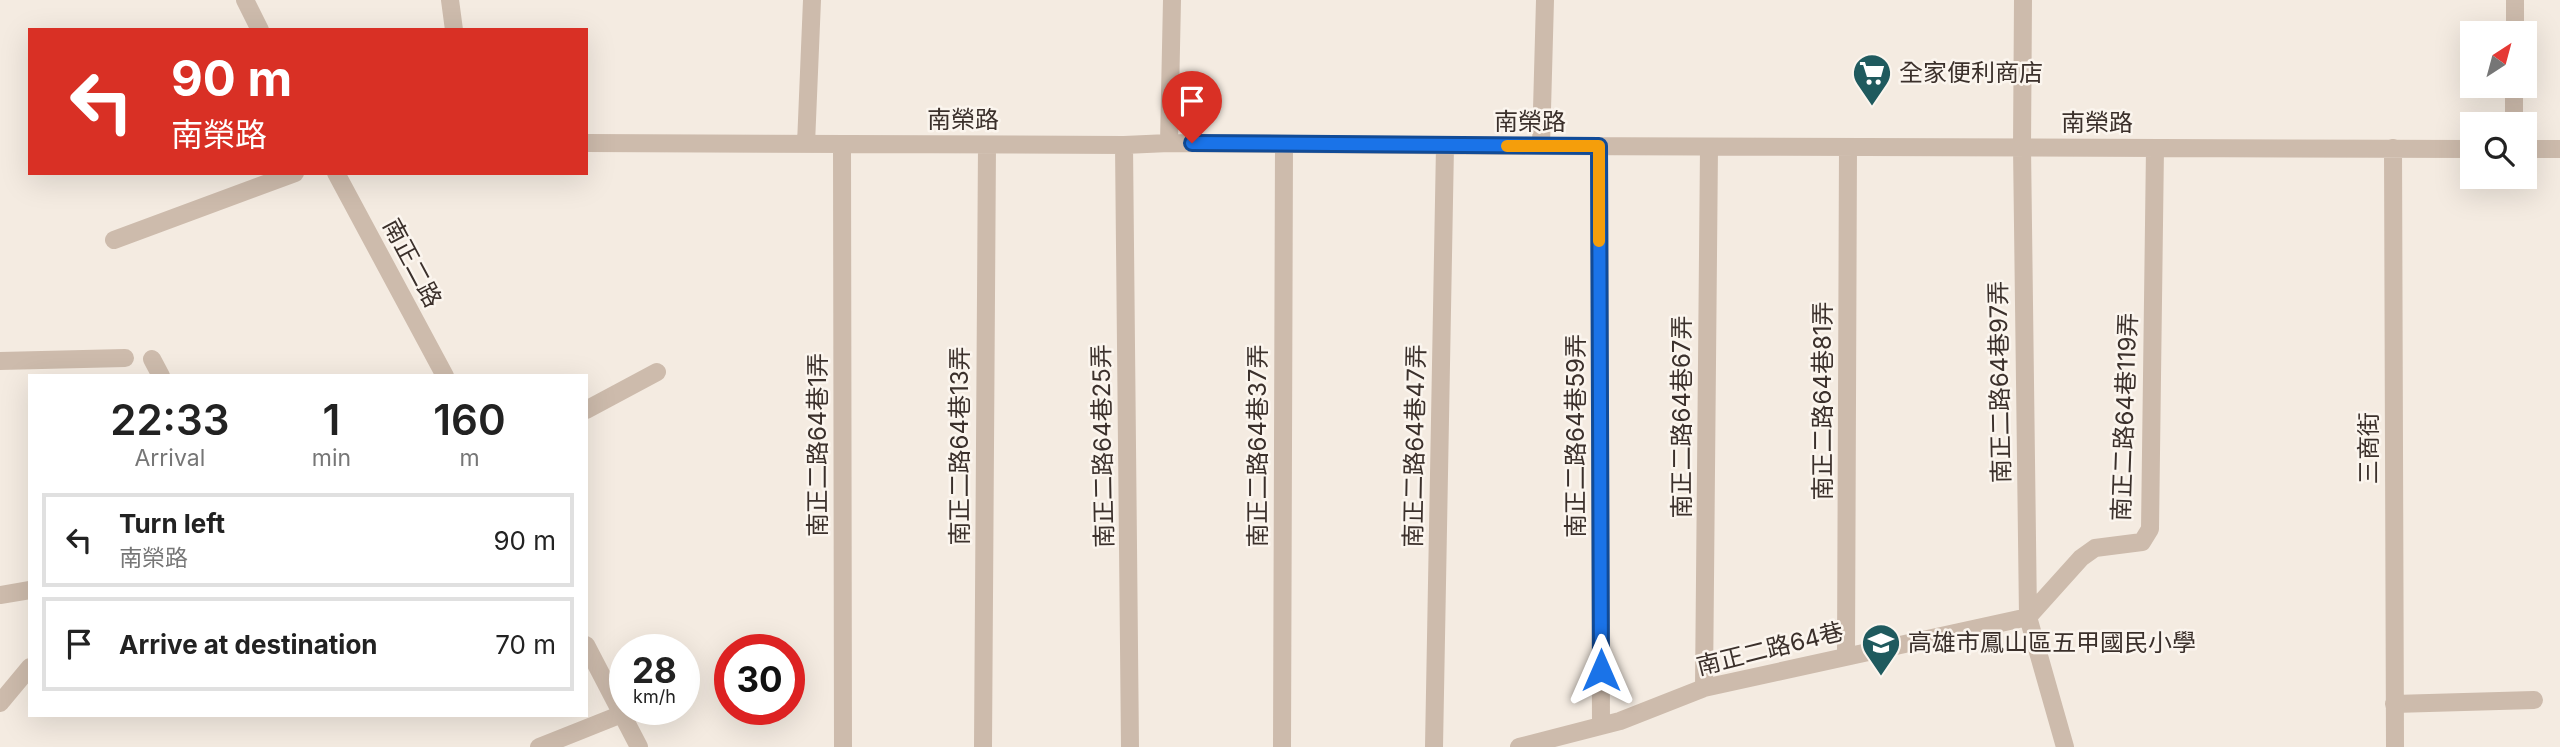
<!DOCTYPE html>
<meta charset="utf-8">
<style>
:root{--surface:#fff;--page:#f2f2f2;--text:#222;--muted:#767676;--line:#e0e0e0}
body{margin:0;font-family:Inter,"Noto Sans TC",sans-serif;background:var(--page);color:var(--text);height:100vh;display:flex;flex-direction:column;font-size:26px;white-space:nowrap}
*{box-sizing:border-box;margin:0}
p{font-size:23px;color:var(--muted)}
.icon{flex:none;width:38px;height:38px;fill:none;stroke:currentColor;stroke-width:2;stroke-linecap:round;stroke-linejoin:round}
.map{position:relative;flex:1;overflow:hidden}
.side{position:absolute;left:28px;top:374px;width:560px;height:343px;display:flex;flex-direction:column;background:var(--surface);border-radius:0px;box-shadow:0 7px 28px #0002}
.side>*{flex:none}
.banner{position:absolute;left:28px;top:28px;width:560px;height:147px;border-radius:0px;box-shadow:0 7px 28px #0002;background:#d93025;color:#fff;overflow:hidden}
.needle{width:46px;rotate:36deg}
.buttons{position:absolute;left:2460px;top:21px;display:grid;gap:14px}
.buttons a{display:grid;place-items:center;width:77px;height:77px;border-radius:0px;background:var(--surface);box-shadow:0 7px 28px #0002;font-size:35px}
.speed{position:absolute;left:609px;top:634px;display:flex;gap:14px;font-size:35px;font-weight:700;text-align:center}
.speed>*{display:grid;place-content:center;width:91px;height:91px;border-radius:50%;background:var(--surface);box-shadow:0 7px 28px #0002;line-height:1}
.speed small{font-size:18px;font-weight:400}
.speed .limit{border:10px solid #d22;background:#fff;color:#111}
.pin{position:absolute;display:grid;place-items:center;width:60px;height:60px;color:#fff;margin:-72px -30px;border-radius:50% 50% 50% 0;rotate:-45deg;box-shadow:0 0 7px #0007}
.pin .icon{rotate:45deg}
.me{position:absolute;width:77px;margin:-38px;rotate:0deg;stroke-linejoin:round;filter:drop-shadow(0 0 5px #0008)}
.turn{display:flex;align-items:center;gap:24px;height:147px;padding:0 28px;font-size:32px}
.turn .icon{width:91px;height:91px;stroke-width:2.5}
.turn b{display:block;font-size:49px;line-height:60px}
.eta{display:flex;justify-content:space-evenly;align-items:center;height:119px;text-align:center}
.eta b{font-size:42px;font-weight:600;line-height:49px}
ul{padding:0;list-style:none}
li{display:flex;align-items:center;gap:21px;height:94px;margin:0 14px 10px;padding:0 14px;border:4px solid var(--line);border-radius:0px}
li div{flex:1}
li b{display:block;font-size:26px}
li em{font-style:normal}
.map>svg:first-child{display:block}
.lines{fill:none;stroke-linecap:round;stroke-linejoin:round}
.minor{stroke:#cdbbac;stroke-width:18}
.route-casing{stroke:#114b97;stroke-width:18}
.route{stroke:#1a73e8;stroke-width:12}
.slow{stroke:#f59e0b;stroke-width:12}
.labels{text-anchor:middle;stroke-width:5;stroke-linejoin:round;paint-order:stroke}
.poi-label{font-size:24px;fill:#3b302b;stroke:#fbf5ee;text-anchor:start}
.street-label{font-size:24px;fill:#3b302b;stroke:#fbf5ee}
</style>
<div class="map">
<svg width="2560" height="747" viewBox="0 0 2560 747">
<rect width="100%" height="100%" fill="#f4ebe1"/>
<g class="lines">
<path class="minor" d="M245,0L260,30
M450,0L454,30
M2023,0L2022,147L2028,617
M2515,33V0
M2514,124V86
M586,143L1124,145L1169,143L1541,146L2473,149
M1169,143L1172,0
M806,144L812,0
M842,144L843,747
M1124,145L1130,747
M1541,146L1545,0
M1599,146L1601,726
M2393,148L2395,747
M2525,149H2560
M336,173L445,376
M114,240L295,173
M152,359L161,376
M0,361L125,358
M586,410L657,372
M0,595L30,590
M2028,617L2081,558L2095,548L2142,542L2150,529L2155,148
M586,645L639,747
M1846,656L1848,147
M1704,688L1709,147
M0,703L30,667
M2394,704L2534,700
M539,747L622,714
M983,747L987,145
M1282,747L1284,145
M1434,747L1445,146
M1519,747L1620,721L1704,688L2028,617L2065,747"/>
</g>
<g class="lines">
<g class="route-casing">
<path id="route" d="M1192,143L1599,146L1601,670"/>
</g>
<use href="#route" class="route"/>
<path class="slow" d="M1507,146H1599V241"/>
</g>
<defs>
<g id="supermarket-pin" transform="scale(2.0125)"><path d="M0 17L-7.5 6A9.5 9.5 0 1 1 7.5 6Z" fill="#1f5a5e" stroke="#fbf5ee"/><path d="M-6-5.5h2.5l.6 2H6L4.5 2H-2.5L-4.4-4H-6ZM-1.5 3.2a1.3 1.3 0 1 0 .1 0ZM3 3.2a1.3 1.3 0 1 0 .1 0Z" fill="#fff"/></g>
<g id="school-pin" transform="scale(2.0125)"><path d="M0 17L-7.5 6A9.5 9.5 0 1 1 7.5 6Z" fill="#1f5a5e" stroke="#fbf5ee"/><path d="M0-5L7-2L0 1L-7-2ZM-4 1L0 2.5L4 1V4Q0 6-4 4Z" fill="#fff"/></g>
</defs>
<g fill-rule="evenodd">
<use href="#supermarket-pin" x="1872" y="73"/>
<use href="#school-pin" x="1881" y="643"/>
</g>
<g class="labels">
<g class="poi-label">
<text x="1899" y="81">全家便利商店</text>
<text x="1908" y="651">高雄市鳳山區五甲國民小學</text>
</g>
<g class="street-label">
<text x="963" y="128">南榮路</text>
<text x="1530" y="130">南榮路</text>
<text x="2097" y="131">南榮路</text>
<text transform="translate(412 263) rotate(62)" y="8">南正二路</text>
<text transform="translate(2000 382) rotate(-91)" y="8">南正二路64巷97弄</text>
<text transform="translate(1823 401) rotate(-90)" y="8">南正二路64巷81弄</text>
<text transform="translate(1682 417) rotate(-90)" y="8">南正二路64巷67弄</text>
<text transform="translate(2125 417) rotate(-88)" y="8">南正二路64巷119弄</text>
<text transform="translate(1576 436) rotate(-90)" y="8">南正二路64巷59弄</text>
<text transform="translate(818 445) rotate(-90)" y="8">南正二路64巷1弄</text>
<text transform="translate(960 446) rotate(-90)" y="8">南正二路64巷13弄</text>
<text transform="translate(1103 446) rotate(-91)" y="8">南正二路64巷25弄</text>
<text transform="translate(1258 446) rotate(-90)" y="8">南正二路64巷37弄</text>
<text transform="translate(1415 446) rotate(-89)" y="8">南正二路64巷47弄</text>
<text transform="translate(2369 448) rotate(-90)" y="8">三商街</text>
<text transform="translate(1770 649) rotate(-14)" y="8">南正二路64巷</text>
</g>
</g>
</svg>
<div class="buttons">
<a><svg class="needle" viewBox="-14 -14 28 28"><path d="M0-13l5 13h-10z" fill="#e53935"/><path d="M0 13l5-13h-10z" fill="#767676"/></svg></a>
<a><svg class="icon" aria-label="search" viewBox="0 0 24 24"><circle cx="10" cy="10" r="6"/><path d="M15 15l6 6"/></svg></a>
</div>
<div class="speed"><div>28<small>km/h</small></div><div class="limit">30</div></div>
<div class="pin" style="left:1192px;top:143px;background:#d93025"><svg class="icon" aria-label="arrive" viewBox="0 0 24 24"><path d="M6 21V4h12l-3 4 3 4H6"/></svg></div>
<svg class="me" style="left:1601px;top:670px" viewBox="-20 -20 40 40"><path d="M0-17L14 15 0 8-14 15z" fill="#1a73e8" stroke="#fff" stroke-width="4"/></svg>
<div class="banner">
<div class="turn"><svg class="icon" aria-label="left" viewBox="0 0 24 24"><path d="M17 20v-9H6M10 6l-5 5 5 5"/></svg><div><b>90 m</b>南榮路</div></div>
</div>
<section class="side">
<div class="eta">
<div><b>22:33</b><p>Arrival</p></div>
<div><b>1</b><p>min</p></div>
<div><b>160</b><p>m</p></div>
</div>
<ul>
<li><svg class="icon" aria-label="left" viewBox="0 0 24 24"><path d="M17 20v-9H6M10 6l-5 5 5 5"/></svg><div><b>Turn left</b><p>南榮路</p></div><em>90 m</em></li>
<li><svg class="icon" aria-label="arrive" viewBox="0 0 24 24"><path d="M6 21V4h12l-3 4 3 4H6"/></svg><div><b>Arrive at destination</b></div><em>70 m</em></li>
</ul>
</section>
</div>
